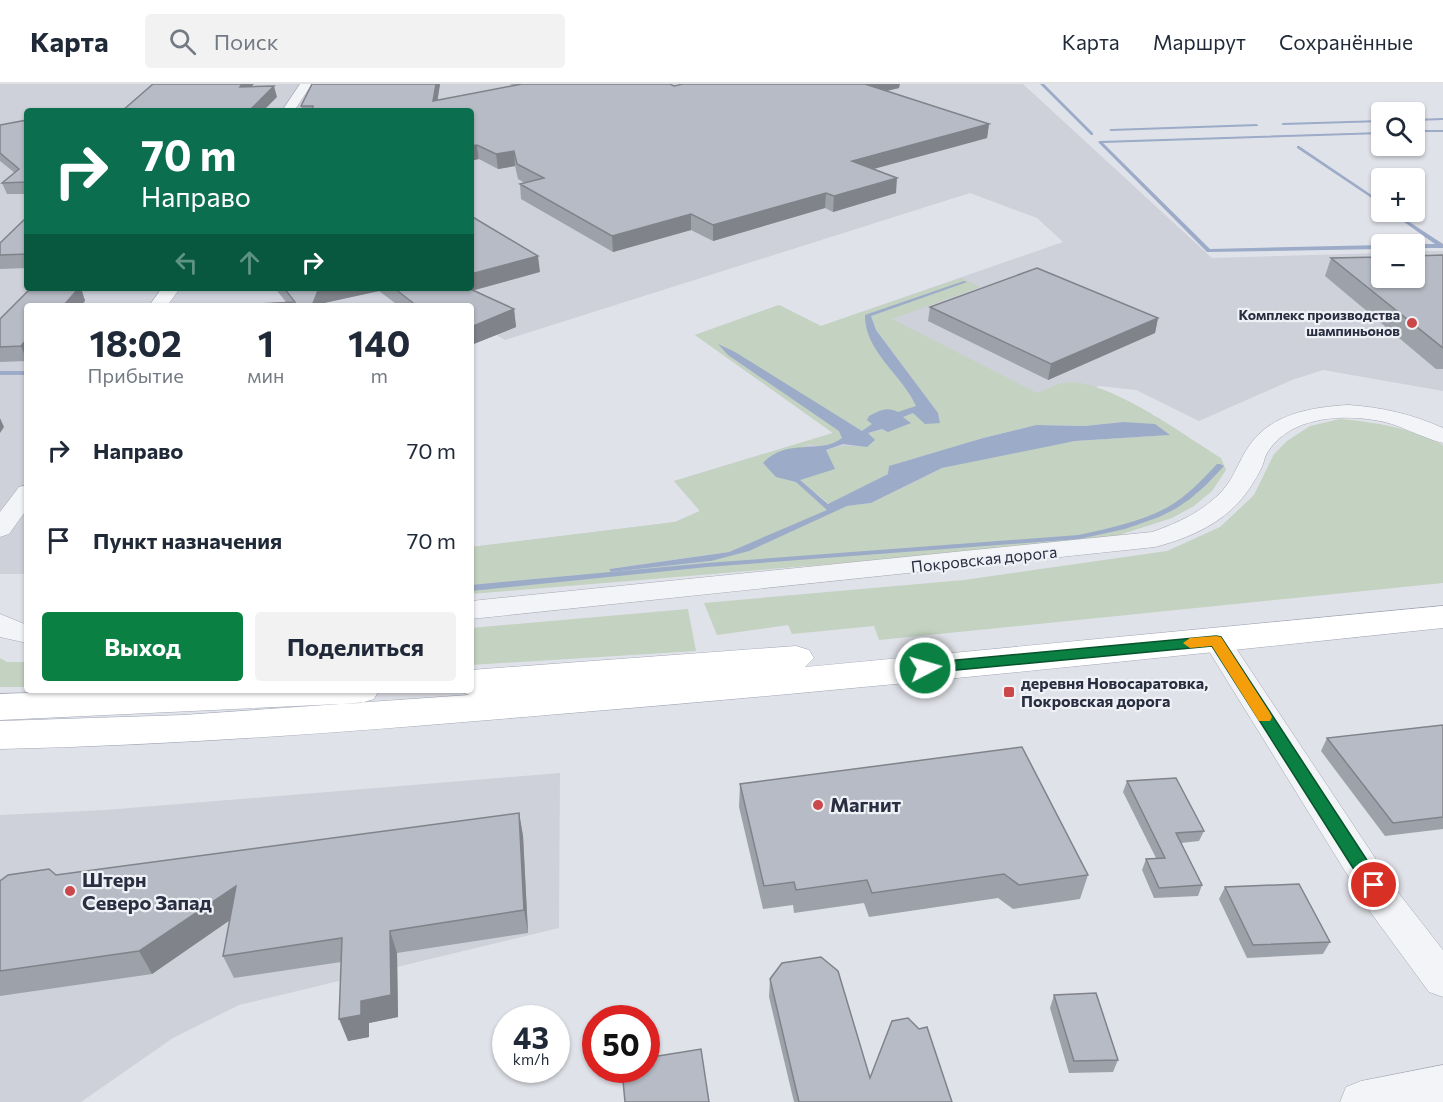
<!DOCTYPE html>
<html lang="ru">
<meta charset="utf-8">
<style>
:root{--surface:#fff;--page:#f2f2f3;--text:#1f2937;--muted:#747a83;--line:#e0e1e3;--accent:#0b8043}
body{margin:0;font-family:Commissioner,sans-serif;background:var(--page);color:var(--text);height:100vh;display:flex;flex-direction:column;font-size:22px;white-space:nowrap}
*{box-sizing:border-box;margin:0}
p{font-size:20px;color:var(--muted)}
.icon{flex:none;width:33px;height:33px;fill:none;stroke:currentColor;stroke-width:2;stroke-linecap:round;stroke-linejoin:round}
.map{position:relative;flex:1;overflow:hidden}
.details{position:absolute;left:24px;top:219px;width:450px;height:390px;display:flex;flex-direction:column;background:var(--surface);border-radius:6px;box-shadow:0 2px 4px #0004}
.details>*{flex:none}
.hud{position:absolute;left:24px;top:24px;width:450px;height:183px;border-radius:6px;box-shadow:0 2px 4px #0004;background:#0b6e4f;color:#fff;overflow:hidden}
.controls{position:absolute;left:1371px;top:18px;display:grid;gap:12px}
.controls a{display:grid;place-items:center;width:54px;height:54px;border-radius:6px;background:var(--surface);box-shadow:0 2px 4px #0004;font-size:30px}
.speed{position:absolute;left:492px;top:921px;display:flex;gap:12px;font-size:30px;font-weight:700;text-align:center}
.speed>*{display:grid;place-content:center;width:78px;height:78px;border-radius:50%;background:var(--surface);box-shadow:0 2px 4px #0004;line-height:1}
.speed small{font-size:15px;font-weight:400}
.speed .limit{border:9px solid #d22;background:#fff;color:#111}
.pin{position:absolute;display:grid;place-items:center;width:51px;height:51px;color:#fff;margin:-26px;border:3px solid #fff;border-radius:50%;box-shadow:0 2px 6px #0007}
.me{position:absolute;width:66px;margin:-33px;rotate:84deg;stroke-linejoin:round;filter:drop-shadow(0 0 4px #0008)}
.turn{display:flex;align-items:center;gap:21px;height:126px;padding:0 18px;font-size:27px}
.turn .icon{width:78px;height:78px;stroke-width:2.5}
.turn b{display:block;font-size:42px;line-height:51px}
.lanes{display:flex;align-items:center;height:57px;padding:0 18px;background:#0003;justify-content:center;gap:30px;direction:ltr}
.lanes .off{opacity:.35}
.eta{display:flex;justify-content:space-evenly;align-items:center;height:102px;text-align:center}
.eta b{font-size:36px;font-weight:700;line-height:42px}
.button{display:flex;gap:12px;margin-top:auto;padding:12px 18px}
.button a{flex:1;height:69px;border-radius:6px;background:var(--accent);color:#fff;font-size:24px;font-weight:700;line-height:69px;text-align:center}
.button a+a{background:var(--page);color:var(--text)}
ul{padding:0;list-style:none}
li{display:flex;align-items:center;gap:18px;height:90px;padding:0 18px}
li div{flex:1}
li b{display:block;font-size:22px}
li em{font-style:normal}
header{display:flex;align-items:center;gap:36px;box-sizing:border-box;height:84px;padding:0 30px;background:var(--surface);border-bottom:2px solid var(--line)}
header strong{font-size:28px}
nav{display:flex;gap:33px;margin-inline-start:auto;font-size:21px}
.search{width:420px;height:54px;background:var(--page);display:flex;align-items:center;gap:15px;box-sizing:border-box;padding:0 21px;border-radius:6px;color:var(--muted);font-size:22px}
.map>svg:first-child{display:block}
.built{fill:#ced1da;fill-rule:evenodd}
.green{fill:#c3d2c1;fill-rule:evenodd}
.water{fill:#9cabc8}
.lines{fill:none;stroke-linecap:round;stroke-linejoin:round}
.stream{fill:#9cabc8;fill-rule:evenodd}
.minor-casing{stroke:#a5a8b3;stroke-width:1}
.major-casing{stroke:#a0a5b4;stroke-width:1}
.minor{fill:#f3f4f7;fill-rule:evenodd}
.major{fill:#fff;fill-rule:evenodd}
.wall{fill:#9da1a9}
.shaded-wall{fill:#80838a}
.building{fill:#b7bbc5;stroke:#80838a;stroke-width:1.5}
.route{fill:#0b8043;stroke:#07532c;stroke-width:1.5}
.slow{fill:#f59e0b}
.poi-dot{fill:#cb484a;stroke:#eff1f6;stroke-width:2}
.labels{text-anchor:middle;stroke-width:4.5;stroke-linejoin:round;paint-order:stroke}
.far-poi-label{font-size:14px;font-weight:bold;fill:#292e40;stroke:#eff1f6;text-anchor:end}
.street-label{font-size:16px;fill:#292e40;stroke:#eff1f6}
.poi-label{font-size:16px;font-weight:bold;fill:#292e40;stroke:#eff1f6;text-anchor:start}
.near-poi-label{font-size:20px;font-weight:bold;fill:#292e40;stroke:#eff1f6;text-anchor:start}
</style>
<header>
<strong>Карта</strong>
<div class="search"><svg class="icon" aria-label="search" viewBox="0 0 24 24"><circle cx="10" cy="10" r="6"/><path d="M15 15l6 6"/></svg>Поиск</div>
<nav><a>Карта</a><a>Маршрут</a><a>Сохранённые</a></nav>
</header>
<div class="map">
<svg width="1443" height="1018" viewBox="0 0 1443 1018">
<rect width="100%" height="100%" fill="#e0e2e9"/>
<path class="built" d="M0,0H1023L1212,174L1381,169L1382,194H1414L1415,167H1443V307L1323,286L1292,296L1199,337L1136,306L1099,302L718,447L471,463L675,438L700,427L674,397L833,349L695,251L779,221L821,242L1063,158L1037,134L970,109L505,256L496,251L471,261V222H27V490H0ZM27,27H471V204H27Z
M560,689L559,844L239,921L173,954L81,1018H0V731L105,726Z"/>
<path class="green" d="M961,194L980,203L892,235L1037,309C1045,306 1054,301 1063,299C1103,291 1185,352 1221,374L1226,386L1212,407L1194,422L1172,434L1119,451L1024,464L471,510V463L675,438L700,427L674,397L833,349L695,251L779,221L821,242ZM966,198L871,232L876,245L938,329L940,338L913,329L903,333L911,338L867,350V363C826,359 825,366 799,395L829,420L888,390L890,382L983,354L1036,341L1084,342L1123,338L1168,351L1075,357L999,370L942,384L871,419L847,422L711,477L611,488L609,485L729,468L828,426L796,398L776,393L808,360C820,363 833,361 843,354L839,346L728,271L719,261L862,347L916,322L865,231Z
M1340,335C1375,338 1411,344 1443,361V499L879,556L874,542L792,550L788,541L717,551L704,519L964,496L1167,467L1220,443L1254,411L1274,370L1287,357L1310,342Z
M688,525L696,567L471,581V544Z
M0,574L7,578H27V603H0Z"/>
<path class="water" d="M964,197L967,198L871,232L876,246L938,329L940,339L925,340L913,329L903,333L911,339L888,348L882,345L868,349L875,356L867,363L843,360L826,366L835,385L800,396L828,420L888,390L889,382L983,354L1036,341L1084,342L1123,338L1155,340L1170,351L1075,357L942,384L871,419L847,422L749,467L711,477L611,488L609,485L729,468L827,426L796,398L776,393L763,379C787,353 820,371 842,354L839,347L728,271L718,260L735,268L862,347L872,340L867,336L869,332C879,327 887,322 898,328L916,322C903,292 864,267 865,231Z"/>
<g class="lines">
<path class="stream" d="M1040,0H1044L1093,49V51H1091Z
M1443,34V36L1414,37V35Z
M1382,36V38L1283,41L1281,40L1283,39Z
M1257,40L1258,42L1111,47L1109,46L1111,45Z
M1414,46H1443V48H1414Z
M1382,48V50L1103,59L1210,165L1382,161V165L1207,168L1098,58L1100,57Z
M1297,62H1299L1382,118V121L1297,64Z
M1390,128H1394L1443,160V164H1414V160H1435Z
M0,287H27V291H0Z
M1217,380H1220L1224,382L1206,401L1190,415L1175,425L1159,433L1125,445L1079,455L707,483L471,507V501L707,479L1079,451C1109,444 1141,438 1168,423C1187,412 1202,396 1217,380Z"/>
<g class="minor-casing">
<path id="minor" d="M300,0H312L294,27H282Z
M162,204H180L167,222H149Z
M1348,321C1381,323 1412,330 1443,344V359C1419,353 1398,339 1374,336C1338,330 1291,334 1269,366C1265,371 1264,378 1262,383C1256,395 1248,408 1239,418C1217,442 1186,455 1155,463L471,535V517L1152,448C1178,439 1204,427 1223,406C1235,392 1239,376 1249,362C1270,330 1312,323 1348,321Z
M27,401V425L9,450L0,453V428L19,403Z
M0,530L27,541V559L0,553Z
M1216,547L1226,549L1397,807L1443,866V913L1429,908L1371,829L1202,556L1206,549Z
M1443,981V1018H1340L1346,1003L1361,997Z"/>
</g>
<g class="major-casing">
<path id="major" d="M1443,522V544C1149,575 854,606 559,630C373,646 187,661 0,665V637L183,631L469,611L457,606H471V586L796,562L809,566L814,574L805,583Z
M117,606H379L374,615L361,619L0,636V610Z"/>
</g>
<use href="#minor" class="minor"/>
<use href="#major" class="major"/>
</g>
<path class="wall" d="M312,0H440L437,16L513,2L510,0H670L674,2L899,4L887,7L989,40L987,54L874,85L896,109L833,128L825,124L713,157L691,146L613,168L521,115L520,100L525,99L518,95L515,82L498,85L479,75L471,27H302L301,22Z
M27,36V110H7L2,99L15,89L0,77V41Z
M27,133V184L0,185V159Z
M1443,171V285H1436L1325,192L1331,174Z
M540,188L474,206L514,225L516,243L471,261V222H399L379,207L324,219L323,222H222L286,218L275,204H471Z
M54,204H81L85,217L27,222V277L0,278V235Z
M930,223L1158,234L1155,249L1048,296L928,237Z
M1443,641V745L1385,752L1321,667L1327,654Z
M1127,697L1204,747L1199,757L1181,759L1202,801L1198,812L1154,814L1142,786L1146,775L1156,774L1123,708Z
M740,700L1088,791L1080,815L1013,825L998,814L869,833L864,819L794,829L793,821L763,825L739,723Z
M519,729L523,752L528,849L397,869L398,933L369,939V953L348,957L341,878L234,894L223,872L230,836L152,890L0,912V797L56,791Z
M1225,803L1330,858L1323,870L1247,874L1219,815Z
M770,895L870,994L952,1018H794L769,913Z
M1054,911L1118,976L1113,988L1069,989L1050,924Z"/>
<path class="shaded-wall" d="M242,0H254L242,14L240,3Z
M436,0H440L436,27L433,17Z
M864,0H900L899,4L863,12Z
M274,2L277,13L263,27H249Z
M989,40L987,54L851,91L852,77Z
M477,61L479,75L471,77V62Z
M514,67L515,82L498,85L496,70Z
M897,94L896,109L833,128L834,112Z
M826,109L825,124L713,157V141Z
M691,130V146L613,168L612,152Z
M538,172L540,188L453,212L452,204H471V190Z
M79,204H81L85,217L81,222H63Z
M319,204H379V207L324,219L323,222H312Z
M514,225L516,243L471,261V243Z
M1158,234L1155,249L1048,296L1051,280Z
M27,255V277L21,262Z
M0,334L4,343L0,349Z
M519,729L523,752L528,849L524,826Z
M236,802L246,825L152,890L139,867Z
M390,847L397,869L398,933L369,939V953L348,957L339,935L361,917Z"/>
<path class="building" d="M153,0H242L240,3L274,2L249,27H122Z
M312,0H436L433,17L522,0H670L674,2L683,0H865L989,40L852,77L897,94L834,112L826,109L713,141L691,130L612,152L520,100L544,94L517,80L514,67L496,70L477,61L471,62V27H312L313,22H301Z
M27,36V98L2,99L19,85L0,69V41Z
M471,132L538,172L471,190Z
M27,133V170L0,171V159Z
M1443,171V264L1331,174L1382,173V194H1414V172Z
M1037,184L1158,234L1051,280L930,223Z
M54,204H79L63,222H27V255L21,262L0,263V235L30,205Z
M284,204H319L312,222H222L295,218Z
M394,204H468L514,225L471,243V222H417Z
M1443,641V733L1393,739L1327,654Z
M1022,663L1088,791L1019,801L1004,790L872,809L867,796L796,806L794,798L764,802L740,700Z
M1176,694L1204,747L1176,749L1202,801L1159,804L1146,775L1165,774L1127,697Z
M519,729L524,826L390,847L391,911L361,917V931L339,935L342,854L223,872L236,802L139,867L0,887V797L8,791L49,785L56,791Z
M1299,800L1330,858L1253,861L1225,803Z
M821,873L838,887L870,994L892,937L908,934L919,945L927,943L952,1018H799L770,895L782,879Z
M1096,909L1118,976L1074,977L1054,911Z
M701,965L709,1018H625L622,986H646V974Z"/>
<path class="route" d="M1216,552L1221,553L1380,796L1383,801L1380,806L1374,808L1367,806L1212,562L925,589L918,584L925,579Z"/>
<path class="slow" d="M1216,552L1221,553L1270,629L1272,633L1270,637H1259L1212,562L1190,564L1183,559L1190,554Z"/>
<g class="poi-dot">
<circle cx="1412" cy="239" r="6"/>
<rect x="1003" y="602" width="12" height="12" rx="3"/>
<circle cx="818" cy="721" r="6"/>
<circle cx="70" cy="807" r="6"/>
</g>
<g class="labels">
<g class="far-poi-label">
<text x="1400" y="236">Комплекс производства<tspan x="1400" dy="16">шампиньонов</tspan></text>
</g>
<g class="street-label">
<text transform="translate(984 475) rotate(-6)" y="6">Покровская дорога</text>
</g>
<g class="poi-label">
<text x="1021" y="605">деревня Новосаратовка,<tspan x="1021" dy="18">Покровская дорога</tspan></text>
</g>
<g class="near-poi-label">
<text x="830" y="728">Магнит</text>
<text x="82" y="803">Штерн<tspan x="82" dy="23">Северо Запад</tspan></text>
</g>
</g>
</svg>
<div class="controls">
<a><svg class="icon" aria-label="search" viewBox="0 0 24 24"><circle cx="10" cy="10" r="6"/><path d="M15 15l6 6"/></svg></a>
<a>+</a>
<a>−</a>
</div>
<div class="speed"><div>43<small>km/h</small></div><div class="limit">50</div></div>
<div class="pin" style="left:1374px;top:801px;background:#d93025"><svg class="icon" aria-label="arrive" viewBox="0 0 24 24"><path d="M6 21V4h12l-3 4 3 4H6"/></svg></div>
<svg class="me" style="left:925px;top:584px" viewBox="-20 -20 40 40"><circle r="17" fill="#0b8043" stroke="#fff" stroke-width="3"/><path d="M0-11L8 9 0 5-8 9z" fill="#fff"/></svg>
<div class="hud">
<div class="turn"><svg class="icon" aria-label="right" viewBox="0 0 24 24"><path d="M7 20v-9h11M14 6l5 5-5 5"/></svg><div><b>70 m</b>Направо</div></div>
<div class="lanes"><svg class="icon off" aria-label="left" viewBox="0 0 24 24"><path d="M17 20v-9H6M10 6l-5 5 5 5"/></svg><svg class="icon off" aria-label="ahead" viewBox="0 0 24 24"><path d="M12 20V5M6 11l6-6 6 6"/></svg><svg class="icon" aria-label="right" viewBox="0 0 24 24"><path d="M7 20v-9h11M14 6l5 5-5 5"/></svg></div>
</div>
<section class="details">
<div class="eta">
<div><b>18:02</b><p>Прибытие</p></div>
<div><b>1</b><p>мин</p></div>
<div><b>140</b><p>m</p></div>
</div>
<ul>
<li><svg class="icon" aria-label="right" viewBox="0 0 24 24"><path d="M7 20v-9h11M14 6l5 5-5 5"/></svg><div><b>Направо</b></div><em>70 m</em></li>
<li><svg class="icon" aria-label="arrive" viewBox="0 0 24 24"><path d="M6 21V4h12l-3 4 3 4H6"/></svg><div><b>Пункт назначения</b></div><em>70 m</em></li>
</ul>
<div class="button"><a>Выход</a><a>Поделиться</a></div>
</section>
</div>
